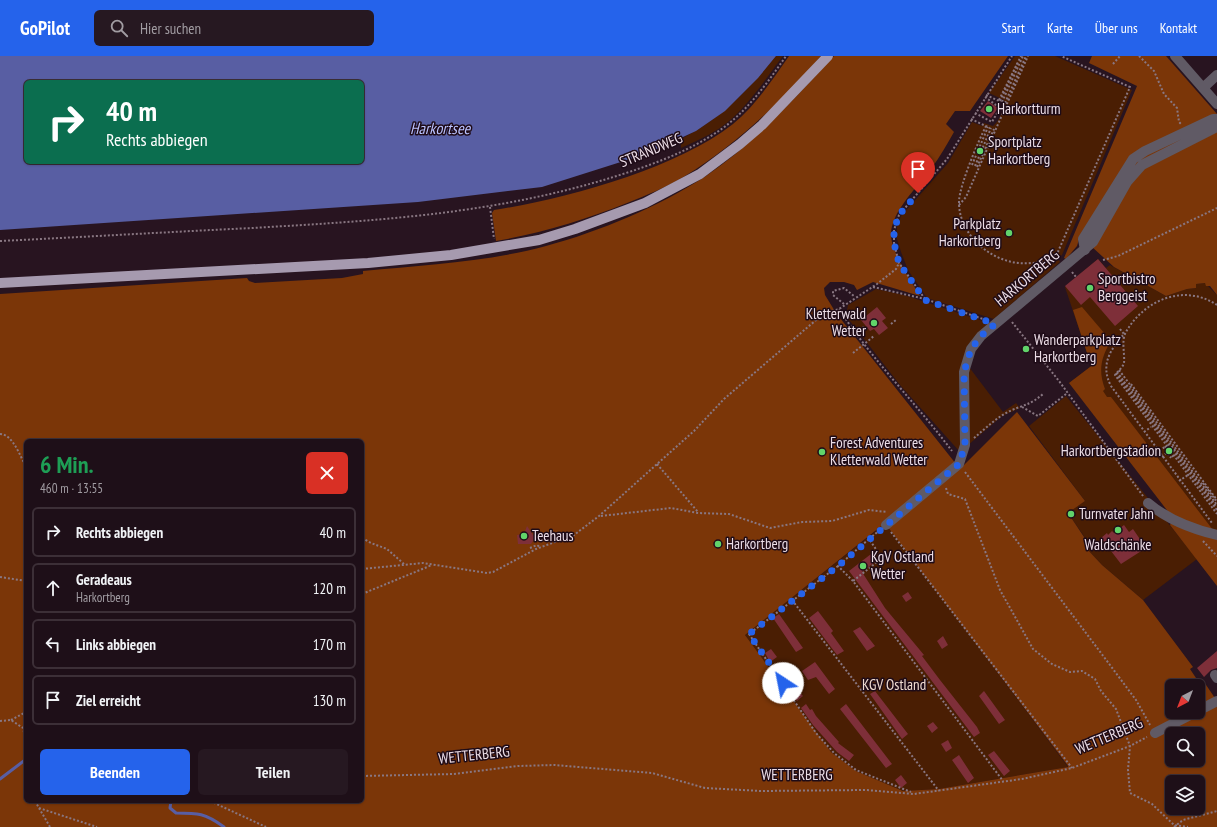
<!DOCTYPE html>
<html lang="de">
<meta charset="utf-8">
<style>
:root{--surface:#1e0f18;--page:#261821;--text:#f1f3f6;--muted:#a19ca2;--line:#3c2f37;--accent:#2563eb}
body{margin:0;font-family:"PT Sans Narrow",sans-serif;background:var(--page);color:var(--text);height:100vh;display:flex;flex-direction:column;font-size:15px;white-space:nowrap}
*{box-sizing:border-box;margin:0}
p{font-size:13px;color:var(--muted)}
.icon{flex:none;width:22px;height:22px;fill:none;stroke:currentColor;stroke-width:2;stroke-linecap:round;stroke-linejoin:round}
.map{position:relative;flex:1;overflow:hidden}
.panel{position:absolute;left:24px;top:383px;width:340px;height:364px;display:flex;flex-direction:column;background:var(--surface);border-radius:6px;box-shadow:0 1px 3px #0004,0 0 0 1px var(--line)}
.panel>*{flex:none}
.hud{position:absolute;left:24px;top:24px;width:340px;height:84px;border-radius:6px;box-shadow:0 1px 3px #0004,0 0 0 1px var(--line);background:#0b6e4f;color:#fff;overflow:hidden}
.needle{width:26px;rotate:222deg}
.fabs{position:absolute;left:1165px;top:623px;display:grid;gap:8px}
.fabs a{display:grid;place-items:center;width:40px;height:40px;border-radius:6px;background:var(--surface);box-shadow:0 1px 3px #0004,0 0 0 1px var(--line);font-size:20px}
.pin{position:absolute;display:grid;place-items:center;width:34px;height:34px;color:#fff;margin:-41px -17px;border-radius:50% 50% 50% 0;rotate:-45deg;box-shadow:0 0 4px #0007}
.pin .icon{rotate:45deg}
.me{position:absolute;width:44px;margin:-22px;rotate:326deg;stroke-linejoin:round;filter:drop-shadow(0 0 3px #0008)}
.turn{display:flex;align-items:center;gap:14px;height:84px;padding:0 16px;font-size:18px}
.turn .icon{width:52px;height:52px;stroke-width:2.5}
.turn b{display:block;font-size:28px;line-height:34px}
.round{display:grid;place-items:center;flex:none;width:42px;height:42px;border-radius:6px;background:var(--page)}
.head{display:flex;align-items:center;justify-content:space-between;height:68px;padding:0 16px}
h1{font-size:24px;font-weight:600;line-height:30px;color:#1e9e55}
.cta{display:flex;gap:8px;margin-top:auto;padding:8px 16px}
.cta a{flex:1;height:46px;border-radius:6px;background:var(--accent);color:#fff;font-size:16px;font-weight:600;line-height:46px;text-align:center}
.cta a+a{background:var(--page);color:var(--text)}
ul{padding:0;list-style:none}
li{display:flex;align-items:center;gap:12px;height:50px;margin:0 8px 6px;padding:0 8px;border:2px solid var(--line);border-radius:6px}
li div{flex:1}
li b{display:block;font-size:15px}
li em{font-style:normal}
header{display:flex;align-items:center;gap:24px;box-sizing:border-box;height:56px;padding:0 20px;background:var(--accent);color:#fff}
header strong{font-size:19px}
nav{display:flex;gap:22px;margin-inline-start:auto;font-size:14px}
.search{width:280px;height:36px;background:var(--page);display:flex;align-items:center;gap:10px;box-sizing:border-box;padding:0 14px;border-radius:6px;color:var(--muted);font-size:15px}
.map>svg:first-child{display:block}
.green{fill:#4a1e03}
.forest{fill:#7b3608;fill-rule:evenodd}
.water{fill:#585ea3;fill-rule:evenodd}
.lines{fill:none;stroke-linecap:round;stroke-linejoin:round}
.stream{stroke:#585ea3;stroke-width:3}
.building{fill:#7e2f39}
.path{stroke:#897782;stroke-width:2;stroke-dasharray:2 2;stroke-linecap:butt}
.minor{stroke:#605a65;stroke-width:10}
.major{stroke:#a69aaf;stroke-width:10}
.route{stroke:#2563eb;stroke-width:7;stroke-dasharray:0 12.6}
.poi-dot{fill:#61d46a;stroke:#1e0b17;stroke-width:1.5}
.labels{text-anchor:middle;stroke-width:3;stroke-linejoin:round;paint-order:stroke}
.poi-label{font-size:15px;fill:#ecdde6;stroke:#1e0b17;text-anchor:start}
.street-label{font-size:15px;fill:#ecdde6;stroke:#1e0b17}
.park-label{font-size:15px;fill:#f0dbd0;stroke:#1e0b17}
.water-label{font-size:16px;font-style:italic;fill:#bbc3ff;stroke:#1e0b17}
</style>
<header>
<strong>GoPilot</strong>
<div class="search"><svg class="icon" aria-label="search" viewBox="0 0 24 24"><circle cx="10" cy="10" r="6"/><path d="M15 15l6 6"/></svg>Hier suchen</div>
<nav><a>Start</a><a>Karte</a><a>Über uns</a><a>Kontakt</a></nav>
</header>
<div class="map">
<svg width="1217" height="771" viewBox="0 0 1217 771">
<rect width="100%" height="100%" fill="#281420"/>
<path class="green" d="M776,0H783C764,25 746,54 720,72C708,80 694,86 681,92V83C722,62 747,35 776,0Z
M1015,0H1055L1132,34L1062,199L1058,202L1060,206L994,263L927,242L908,214L901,196L897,183V170L901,160L948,107L972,66L982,70L984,67L993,70C1001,63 1003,55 1004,44L989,37Z
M1098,203L1106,212L1110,209L1166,240L1187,233L1196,232V228L1205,227L1217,239V475L1213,474L1069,327L1094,308L1089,303L1065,231Z
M876,233L904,239L989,267L990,268L979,279L969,311L1003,356L1016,347L1020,352L1002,360L960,396L900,329L846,260L848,249Z
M1066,340L1197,503L1143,544L1102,509L1087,493L1090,489L1068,457L1085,445L1029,370Z
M886,467L1068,711L939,733L903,735L856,715L831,696L745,579Z"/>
<path class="forest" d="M789,0H821C782,45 736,89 685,120C667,131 647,139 627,147C584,164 542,177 496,185L492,157L494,154C565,143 676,113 733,68C756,49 772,24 789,0Z
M834,0H1008L970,55H955L946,68L954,76C947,88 940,101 931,113C917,132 885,161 892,186C897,206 910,223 920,240L873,226L857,234L854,229L844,226H830L824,232L825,239L836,257L960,413L1017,356L1085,445L1068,457L1090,490L1087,493L1102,509L1143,544L1193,611L1190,613L1198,625L1202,623L1217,645V771H0V238L247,222L249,225L255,227L342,222L363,218V215C424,209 487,206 546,190C601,175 658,151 706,120C755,87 794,43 834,0ZM26,385H362V745H26ZM885,467L1068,710V711L939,733L903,735L856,715L831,696L745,579ZM1172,630H1198V656H1172ZM1172,678H1198V704H1172ZM1172,726H1198V752H1172Z
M1092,0H1166L1217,58V239L1210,230H1206L1205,227L1196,228V232L1187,233L1166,240L1114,211L1080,180L1077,190L1066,203L1064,202L1137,30L1089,7Z
M1082,251L1111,285C1101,301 1098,315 1105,333L1103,335L1107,341H1111L1213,474L1217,475V530L1170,469L1173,462L1069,327L1094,308L1089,303L1073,254Z"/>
<path class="water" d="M0,0H776L758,22L725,55L696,75L646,98L542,131L418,146L0,174ZM26,26H362V106H26Z"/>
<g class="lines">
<path class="stream" d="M0,723L25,704
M171,745L170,752L176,757C198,757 205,757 224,771"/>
</g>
<path class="building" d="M988,45L998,52L991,62L980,55Z
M1098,203L1138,250L1115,270L1090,241L1081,249L1065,230Z
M877,251L886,262L882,265L888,272L879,279L874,273L870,275L861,264Z
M1124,469L1129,476L1133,473L1146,492L1121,508L1101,482L1107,477L1108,479L1112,475L1114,477Z
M527,470L535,482L531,488H518L517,479L524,478Z
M871,498L876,505L862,516L885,552L924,599L922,600L940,624L977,671L980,677L974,681L849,515Z
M908,536L912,542L906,546L902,540Z
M818,555L833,575L831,577L844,595L837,599L809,562Z
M779,558L803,592L796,596L773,562Z
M860,571L875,590L867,595L853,575Z
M943,580L948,589L942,593L937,585Z
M771,593L777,601L770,606L765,597Z
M1217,595V612L1211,614L1204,621L1197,612Z
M815,606L835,633L829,638L816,621L808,624L802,615Z
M798,634L803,640L797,645L792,638Z
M875,635L908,678L902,683L870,638Z
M984,635L1005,664L999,668L979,640Z
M806,648L810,654L812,653L816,660L839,686L838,687L854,699L849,705L837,696L813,669L801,652Z
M846,648L892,708L886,712L840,653Z
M933,666L938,672L932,677L927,670Z
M948,684L952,692L946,696L941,688Z
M994,695L1010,715L1004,720L988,699Z
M959,699L974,722L968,727L952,704Z
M901,719L907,727L901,732L895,724Z"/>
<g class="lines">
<path class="path" d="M1139,0L1154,15L1164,38L1177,52L1179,66L1181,68
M1113,8L1120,0
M986,39L999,45
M999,44L1021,0
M1000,45L1017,8
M1002,46L1023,0
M1005,47L1026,0
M975,57L992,66L1000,52L985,41
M971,63L990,72
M986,70C978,86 960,128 959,145C958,181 996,211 1031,207C1040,207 1049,202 1057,198L1130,31L1061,0
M972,109L988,71
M975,110L991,72
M977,111L994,73
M959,149L966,141L1028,0
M490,151L494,183
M0,185C84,181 168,176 252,172C371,165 484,159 600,125C641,113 688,97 723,72C749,53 768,26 786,0
M1103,204L1118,200L1217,152
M1072,216L1076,221
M873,231L925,243L986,264
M925,243L899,207L894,187V174L899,159L947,103L1012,0
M844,248L833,239V235L844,232L855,241
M1217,249C1184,227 1144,244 1126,276C1121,284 1125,298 1124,307C1123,311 1118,315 1115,319L1217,458
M839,253C872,304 916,347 952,395
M1012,266L1059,325L1143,440
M891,268L896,264
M1120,273L1124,278C1110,294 1100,309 1111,330L1212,467
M856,277L865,270
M853,297L874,280
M1119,314L1131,330
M1117,316L1216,450
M1116,317L1217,454
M1131,328L1217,444
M1130,330L1217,449
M1022,351L1038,360L1066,338
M1144,376L1151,371
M0,378C13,378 20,401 26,410
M974,382C986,372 998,360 1012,354C1026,348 1030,349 1043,338
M1165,390L1173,401
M1163,391L1171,402
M1162,401L1170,394
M657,408L698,456
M965,416L1110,609L1136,644L1150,669
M1179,425L1188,419
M1203,427L1217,446
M946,432L948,438L965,443L1000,534L1033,593L1052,608L1070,616L1082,615L1095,623L1101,635L1116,653L1130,690L1128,714L1130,737L1152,748L1174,769L1188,771
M601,460L671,452L698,457L729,458L770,472L802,466L832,465L869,454L887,456
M880,474L869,483L882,502L853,525L1003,725
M891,476L1072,712
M362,482L371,487L387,493L404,508
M536,482L546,480L555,485
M1203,485L1217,500
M530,492L537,489L540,491
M838,510L749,578L816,677L834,697L856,714L911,736
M362,513L423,507L487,517L493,516L536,493L574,479L599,460L694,375L724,343L809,270L825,257L839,253L877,228L896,213L899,207
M0,521L26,525
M853,525L838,510L869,483
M362,538L432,509
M792,544L939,735
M11,664L26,656
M0,665L11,664L23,672L26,685
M362,720L454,718L518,710L554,709L652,717L705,732L761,735L866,734L914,738L1022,723L1072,712L1130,690L1147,681
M35,745L50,771
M210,745L266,771
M39,752L97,771
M1174,771L1183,764L1217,755"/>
<path class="minor" d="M1175,0L1217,48
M1203,32L1217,19
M1085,194L1083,183L1133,103L1145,95L1213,63H1217
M1148,447C1168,464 1192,473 1217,479
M886,469L959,408L965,389L964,316L971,293L981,280L1093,186L1127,126L1142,109L1217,71
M1215,619L1217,622
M1155,677L1217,645"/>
<path class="major" d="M0,227L368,207L451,199L539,184L575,173L645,147L700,118L740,88L762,69L828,0"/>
</g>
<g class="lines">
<path class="route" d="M783,627L749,578L838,510L959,408L965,389L964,316L971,293L981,280L995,268L925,244L899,207L894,187V174L899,159L918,137"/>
</g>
<g class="poi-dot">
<circle cx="989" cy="53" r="4"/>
<circle cx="980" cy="95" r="4"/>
<circle cx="1009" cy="177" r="4"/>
<circle cx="1090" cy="232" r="4"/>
<circle cx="874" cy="267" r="4"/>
<circle cx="1026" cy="293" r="4"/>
<circle cx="1169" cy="395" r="4"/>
<circle cx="822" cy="396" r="4"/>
<circle cx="1071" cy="458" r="4"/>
<circle cx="1118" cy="474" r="4"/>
<circle cx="524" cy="480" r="4"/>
<circle cx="718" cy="488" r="4"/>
<circle cx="863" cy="510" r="4"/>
</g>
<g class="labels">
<g class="poi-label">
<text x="997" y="58">Harkortturm</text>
<text x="988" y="91">Sportplatz<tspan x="988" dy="17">Harkortberg</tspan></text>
<text x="1001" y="173" text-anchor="end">Parkplatz<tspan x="1001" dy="17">Harkortberg</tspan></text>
<text x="1098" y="228">Sportbistro<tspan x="1098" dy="17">Berggeist</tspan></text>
<text x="866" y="263" text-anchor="end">Kletterwald<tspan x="866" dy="17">Wetter</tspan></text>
<text x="1034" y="289">Wanderparkplatz<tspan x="1034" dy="17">Harkortberg</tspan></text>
<text x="830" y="392">Forest Adventures<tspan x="830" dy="17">Kletterwald Wetter</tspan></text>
<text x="1161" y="400" text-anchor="end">Harkortbergstadion</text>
<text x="1079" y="463">Turnvater Jahn</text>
<text x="532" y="485">Teehaus</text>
<text x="726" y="493">Harkortberg</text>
<text x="1118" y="494" text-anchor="middle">Waldschänke</text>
<text x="871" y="506">KgV Ostland<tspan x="871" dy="17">Wetter</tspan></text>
</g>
<g class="street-label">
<text transform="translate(651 94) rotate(-23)" y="5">STRANDWEG</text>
<text transform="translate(1027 222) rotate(-40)" y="5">HARKORTBERG</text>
<text transform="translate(1109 680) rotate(-23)" y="5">WETTERBERG</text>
<text transform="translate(474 699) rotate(-6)" y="5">WETTERBERG</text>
<text x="797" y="724">WETTERBERG</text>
</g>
<g class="park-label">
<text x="894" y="634">KGV Ostland</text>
</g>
<g class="water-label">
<text x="440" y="78">Harkortsee</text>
</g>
</g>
</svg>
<div class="fabs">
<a><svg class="needle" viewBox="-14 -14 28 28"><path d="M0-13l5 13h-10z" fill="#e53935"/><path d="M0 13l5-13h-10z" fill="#a19ca2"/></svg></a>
<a><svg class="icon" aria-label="search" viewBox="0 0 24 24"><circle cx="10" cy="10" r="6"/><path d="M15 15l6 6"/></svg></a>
<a><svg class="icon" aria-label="layers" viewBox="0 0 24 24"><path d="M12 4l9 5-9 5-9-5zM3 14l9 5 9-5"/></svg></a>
</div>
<div class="pin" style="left:918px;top:137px;background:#d93025"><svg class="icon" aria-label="arrive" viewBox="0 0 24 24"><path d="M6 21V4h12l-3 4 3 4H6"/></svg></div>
<svg class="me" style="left:783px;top:627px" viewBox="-20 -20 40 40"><circle r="19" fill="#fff"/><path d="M0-13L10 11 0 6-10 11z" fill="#2563eb"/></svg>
<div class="hud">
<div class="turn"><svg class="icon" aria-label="right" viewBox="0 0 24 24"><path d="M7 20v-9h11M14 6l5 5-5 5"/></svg><div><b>40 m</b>Rechts abbiegen</div></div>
</div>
<section class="panel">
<div class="head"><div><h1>6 Min.</h1><p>460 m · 13:55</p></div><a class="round" style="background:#d93025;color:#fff"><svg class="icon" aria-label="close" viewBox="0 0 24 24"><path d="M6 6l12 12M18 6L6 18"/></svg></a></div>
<ul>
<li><svg class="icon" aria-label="right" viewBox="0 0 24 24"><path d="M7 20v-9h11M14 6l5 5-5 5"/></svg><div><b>Rechts abbiegen</b></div><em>40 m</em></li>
<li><svg class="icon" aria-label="ahead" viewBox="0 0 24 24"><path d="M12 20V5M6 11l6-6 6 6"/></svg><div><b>Geradeaus</b><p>Harkortberg</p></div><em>120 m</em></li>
<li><svg class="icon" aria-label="left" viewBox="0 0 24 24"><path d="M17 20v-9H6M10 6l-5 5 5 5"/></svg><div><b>Links abbiegen</b></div><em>170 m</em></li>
<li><svg class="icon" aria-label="arrive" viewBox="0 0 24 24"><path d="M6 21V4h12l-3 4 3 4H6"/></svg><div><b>Ziel erreicht</b></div><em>130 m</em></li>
</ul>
<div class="cta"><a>Beenden</a><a>Teilen</a></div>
</section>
</div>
